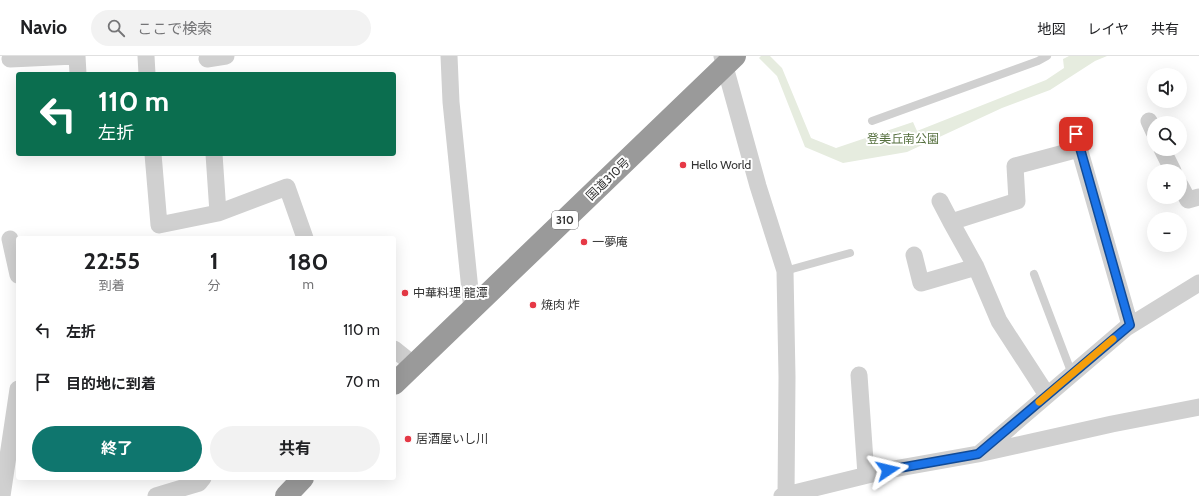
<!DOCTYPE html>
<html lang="ja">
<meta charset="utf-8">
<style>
:root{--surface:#fff;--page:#f2f2f2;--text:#202124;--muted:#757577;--line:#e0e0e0;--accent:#0f766e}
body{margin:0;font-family:Cabin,"Noto Sans JP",sans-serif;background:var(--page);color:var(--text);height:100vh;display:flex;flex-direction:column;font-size:15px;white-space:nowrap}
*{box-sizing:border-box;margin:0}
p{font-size:13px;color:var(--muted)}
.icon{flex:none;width:22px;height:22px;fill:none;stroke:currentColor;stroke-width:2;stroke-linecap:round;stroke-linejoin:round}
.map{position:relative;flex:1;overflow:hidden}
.drawer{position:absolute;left:16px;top:180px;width:380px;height:244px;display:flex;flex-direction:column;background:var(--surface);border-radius:4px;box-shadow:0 4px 16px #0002}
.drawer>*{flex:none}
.top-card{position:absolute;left:16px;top:16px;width:380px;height:84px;border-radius:4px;box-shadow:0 4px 16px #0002;background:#0b6e4f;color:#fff;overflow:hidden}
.buttons{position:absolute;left:1147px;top:12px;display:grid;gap:8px}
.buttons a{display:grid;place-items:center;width:40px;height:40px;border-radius:50%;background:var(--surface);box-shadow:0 4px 16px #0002;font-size:20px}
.pin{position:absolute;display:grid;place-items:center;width:34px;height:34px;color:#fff;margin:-17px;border-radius:8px;box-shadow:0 2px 6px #0006}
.me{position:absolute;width:44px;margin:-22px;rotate:80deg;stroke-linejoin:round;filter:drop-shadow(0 0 3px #0008)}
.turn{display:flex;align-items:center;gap:14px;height:84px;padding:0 16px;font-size:18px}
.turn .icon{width:52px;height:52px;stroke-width:2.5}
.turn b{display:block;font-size:28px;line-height:34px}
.eta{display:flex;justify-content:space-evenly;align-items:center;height:68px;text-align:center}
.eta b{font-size:24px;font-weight:700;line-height:28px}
.button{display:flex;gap:8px;margin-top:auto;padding:8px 16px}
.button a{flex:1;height:46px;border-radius:24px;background:var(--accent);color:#fff;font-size:16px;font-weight:700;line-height:46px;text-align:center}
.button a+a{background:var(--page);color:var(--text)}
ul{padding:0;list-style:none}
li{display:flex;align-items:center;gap:12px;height:52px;padding:0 16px}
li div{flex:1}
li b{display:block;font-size:15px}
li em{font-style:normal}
header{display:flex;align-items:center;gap:24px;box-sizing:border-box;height:56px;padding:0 20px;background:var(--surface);border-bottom:1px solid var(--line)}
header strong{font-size:19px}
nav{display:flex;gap:22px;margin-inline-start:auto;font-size:14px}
.search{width:280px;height:36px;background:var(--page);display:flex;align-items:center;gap:10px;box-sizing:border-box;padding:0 14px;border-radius:22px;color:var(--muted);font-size:15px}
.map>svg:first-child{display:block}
.green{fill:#e6ecdf}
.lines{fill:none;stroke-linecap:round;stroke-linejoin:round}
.lane{stroke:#d0d0d0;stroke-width:8}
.street{stroke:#d0d0d0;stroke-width:17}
.highway{stroke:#9a9a9a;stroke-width:22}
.route-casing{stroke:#114b97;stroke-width:10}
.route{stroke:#1a73e8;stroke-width:7}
.slow{stroke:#f59e0b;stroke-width:7}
.poi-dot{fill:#e63946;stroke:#fff;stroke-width:1.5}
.labels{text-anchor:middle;stroke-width:4;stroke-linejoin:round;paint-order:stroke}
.shield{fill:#fff;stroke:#707070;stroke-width:1}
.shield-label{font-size:11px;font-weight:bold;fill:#333}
.park-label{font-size:12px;fill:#56703f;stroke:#fff}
.poi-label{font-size:12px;fill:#333;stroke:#fff;text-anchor:start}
.street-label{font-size:12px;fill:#333;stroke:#fff}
</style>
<header>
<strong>Navio</strong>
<div class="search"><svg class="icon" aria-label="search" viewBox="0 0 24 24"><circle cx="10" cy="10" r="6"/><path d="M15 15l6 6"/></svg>ここで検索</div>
<nav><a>地図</a><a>レイヤ</a><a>共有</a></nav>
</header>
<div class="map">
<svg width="1199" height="440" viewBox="0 0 1199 440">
<rect width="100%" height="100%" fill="#fff"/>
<path class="green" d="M761,0H770L782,12L811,82L836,92L913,66L917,75L1046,24L1064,12L1063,3L1069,0H1107L1095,5L1050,34L1002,52L907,96L843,107L805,91L777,20L759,2Z"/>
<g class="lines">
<path class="lane" d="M872,65L1038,5L1047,0
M785,215L850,197
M1034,218L1072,318"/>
<path class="street" d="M77,0L78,18
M146,0L147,18
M449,0L451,46L472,254
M722,0L758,130L785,215L787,321L786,440
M10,3L75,0
M207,3L226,0
M1149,65L1154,76
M1075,78L1130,269
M1162,93L1173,115
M153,98L159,169L218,157L287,131L305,182
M214,98L218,157
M1180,129L1188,144L1199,141
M940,145L951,166
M10,183L18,219
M914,199L921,227L976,211
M394,293L414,309
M859,319L866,419
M1047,339L999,265L976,211L951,166L1017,145L1015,110L1079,93
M980,397L1126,272L1199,227
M2,440L18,333
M156,440L199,427L203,422
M782,440L888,414L978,398L1112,368L1199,351"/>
<path class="highway" d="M394,328L735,0
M286,440L303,422"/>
</g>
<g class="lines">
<g class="route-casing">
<path id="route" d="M888,414L978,398L1130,269L1076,78"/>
</g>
<use href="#route" class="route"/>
<path class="slow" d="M1039,346L1113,283"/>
</g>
<g class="poi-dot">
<circle cx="683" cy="109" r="4"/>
<circle cx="584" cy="186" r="4"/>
<circle cx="405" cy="237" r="4"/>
<circle cx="533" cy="249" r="4"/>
<circle cx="408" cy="383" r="4"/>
</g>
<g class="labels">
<rect class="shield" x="552" y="155" width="26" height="18" rx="3"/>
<g class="shield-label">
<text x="565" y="168">310</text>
</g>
<g class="park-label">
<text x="903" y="87">登美丘南公園</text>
</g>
<g class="poi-label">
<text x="691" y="113">Hello World</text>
<text x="592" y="190">一夢庵</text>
<text x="413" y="241">中華料理 龍潭</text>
<text x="541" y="253">焼肉 炸</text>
<text x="416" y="387">居酒屋いし川</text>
</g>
<g class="street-label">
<text transform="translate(608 123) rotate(-44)" y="4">国道310号</text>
</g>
</g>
</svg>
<div class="buttons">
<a><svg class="icon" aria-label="sound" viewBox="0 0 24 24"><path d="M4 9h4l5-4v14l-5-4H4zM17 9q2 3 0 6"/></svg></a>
<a><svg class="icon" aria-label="search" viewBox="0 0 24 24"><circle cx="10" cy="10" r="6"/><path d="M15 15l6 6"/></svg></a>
<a>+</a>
<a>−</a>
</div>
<div class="pin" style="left:1076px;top:78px;background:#d93025"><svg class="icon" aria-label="arrive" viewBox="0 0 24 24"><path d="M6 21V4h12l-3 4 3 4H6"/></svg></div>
<svg class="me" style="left:888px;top:414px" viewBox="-20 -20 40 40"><path d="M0-17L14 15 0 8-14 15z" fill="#1a73e8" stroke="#fff" stroke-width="4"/></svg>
<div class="top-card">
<div class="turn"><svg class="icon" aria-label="left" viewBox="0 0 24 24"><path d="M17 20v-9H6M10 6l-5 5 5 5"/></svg><div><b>110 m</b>左折</div></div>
</div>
<section class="drawer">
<div class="eta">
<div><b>22:55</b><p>到着</p></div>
<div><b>1</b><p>分</p></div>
<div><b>180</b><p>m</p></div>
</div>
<ul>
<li><svg class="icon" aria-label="left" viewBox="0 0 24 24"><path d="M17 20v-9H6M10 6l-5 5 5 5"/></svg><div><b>左折</b></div><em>110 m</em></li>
<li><svg class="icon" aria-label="arrive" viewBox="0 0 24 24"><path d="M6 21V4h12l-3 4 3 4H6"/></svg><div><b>目的地に到着</b></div><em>70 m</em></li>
</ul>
<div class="button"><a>終了</a><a>共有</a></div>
</section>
</div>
